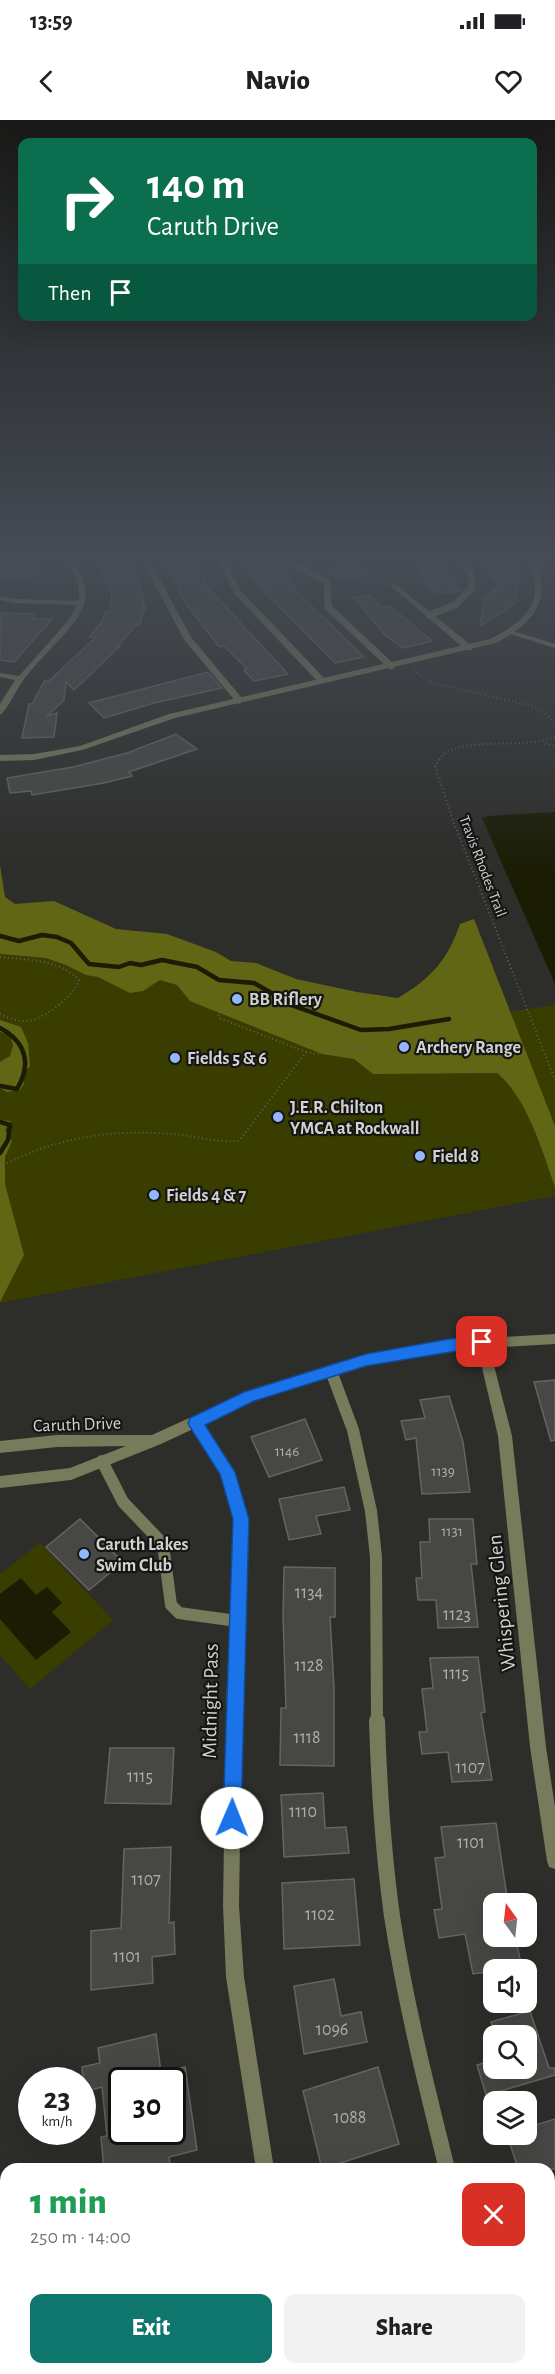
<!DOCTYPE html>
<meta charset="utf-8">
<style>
:root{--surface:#fff;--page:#f2f2f2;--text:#202124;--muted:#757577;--accent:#0f766e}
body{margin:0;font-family:"Alegreya Sans",sans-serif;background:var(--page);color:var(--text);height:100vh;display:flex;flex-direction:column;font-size:22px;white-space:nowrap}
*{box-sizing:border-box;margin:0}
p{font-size:20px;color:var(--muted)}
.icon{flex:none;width:33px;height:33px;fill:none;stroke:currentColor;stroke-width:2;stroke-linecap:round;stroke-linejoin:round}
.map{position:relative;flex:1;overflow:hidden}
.panel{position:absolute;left:0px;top:2043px;width:555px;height:212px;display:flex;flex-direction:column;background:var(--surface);border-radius:18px 18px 0 0;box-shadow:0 6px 24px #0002}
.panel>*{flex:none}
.hud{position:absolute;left:18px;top:18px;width:519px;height:183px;border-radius:12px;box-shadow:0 6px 24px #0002;background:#0b6e4f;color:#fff;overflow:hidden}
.needle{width:39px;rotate:345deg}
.buttons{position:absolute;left:483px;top:1773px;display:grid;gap:12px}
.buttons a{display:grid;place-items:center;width:54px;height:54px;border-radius:12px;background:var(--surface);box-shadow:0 6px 24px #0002;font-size:30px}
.speed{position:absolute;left:18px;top:1947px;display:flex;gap:12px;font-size:30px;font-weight:700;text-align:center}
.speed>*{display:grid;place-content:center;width:78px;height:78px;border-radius:50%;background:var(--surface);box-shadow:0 6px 24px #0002;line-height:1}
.speed small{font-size:15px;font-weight:400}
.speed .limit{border:3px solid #111;border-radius:9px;background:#fff;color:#111}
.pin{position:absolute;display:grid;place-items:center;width:51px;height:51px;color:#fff;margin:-26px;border-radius:12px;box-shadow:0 3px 9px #0006}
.me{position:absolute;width:66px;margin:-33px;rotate:1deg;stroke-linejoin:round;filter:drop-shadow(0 0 4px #0008)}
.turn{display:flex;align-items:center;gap:21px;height:126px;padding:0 30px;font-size:27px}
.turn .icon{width:78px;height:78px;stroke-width:2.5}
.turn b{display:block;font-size:42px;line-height:51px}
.then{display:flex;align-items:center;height:57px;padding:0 30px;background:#0003;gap:12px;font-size:22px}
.round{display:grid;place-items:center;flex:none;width:63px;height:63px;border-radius:12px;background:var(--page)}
.summary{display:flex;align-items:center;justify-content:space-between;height:102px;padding:0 30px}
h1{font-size:36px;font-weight:800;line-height:45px;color:#1e9e55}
.primary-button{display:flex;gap:12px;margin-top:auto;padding:12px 30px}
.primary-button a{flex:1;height:69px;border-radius:12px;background:var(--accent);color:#fff;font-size:24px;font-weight:800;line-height:69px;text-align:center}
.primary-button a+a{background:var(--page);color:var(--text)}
.status{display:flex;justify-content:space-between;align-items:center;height:42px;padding:0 30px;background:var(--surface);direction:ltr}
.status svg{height:16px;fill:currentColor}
header{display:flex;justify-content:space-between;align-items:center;height:78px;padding:0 30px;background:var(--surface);font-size:27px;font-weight:800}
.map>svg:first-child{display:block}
.green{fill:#3a3d00}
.forest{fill:#616614}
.water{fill:#1a1c04}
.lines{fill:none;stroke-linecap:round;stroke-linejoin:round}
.stream{stroke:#1a1c04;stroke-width:4.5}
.building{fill:#474744;stroke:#646561;stroke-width:1.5}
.path{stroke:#5f5f5d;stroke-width:2;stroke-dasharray:1 3;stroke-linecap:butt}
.service-far2{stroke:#777b5c;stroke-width:7}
.service-far1{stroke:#777b5c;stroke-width:12}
.service{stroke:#777b5c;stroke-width:16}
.minor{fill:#777b5c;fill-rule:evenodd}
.tertiary{fill:#777b5c;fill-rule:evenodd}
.route{fill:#1a73e8;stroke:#114b97;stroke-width:1.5}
.poi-dot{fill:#93b7fd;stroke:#151514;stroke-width:2}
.labels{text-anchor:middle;stroke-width:4.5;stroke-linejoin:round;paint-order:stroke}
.far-street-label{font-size:15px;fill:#d1d2d0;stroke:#151514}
.number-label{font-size:15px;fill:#aeafad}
.poi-label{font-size:18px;font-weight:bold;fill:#d1d2d0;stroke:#151514;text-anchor:start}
.street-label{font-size:18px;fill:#d1d2d0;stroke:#151514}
.near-number-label{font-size:18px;fill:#aeafad}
.near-street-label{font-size:21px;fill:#d1d2d0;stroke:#151514}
</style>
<div class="status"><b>13:59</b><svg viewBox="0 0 49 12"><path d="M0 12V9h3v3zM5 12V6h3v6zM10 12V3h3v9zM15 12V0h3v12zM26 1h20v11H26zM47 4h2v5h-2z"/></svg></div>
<header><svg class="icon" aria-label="back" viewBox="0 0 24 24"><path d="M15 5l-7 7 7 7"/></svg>Navio<svg class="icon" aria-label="heart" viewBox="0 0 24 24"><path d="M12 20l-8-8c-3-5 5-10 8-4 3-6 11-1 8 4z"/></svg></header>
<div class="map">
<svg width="555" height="2254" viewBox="0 0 555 2254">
<rect width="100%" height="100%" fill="#2d2d2a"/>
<path class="green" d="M0,821L174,845L314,919L555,885V1076L0,1183Z
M40,1423L113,1500L30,1569L0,1535V1454Z"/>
<path class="forest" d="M0,745L5,777L15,784L54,781L116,809L167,814L216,832L231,841L256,843L296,859L357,872L398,878C431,858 447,841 460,804L474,799L555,1006V1067C542,1030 527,978 497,953L373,954L354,939L322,934L190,881L177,865L160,860L143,871L130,873L98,857L86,855L66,845L46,838L0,834Z
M0,900L21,907L28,923L30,946L22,954L24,964L20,970L7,972L0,968V942L10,936L13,926L10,915L0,912Z
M0,1000L11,1001L5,1010L12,1021L5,1037V1064L24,1135L0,1182Z"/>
<path class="water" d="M555,692V864L482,698L488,696Z
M21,1458L36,1475L47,1467L62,1483L52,1492L71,1512L36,1540L0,1499V1474Z"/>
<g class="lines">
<path class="stream" d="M0,816L19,821L42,815L57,817L71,823L89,844L119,847L130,843L141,845L162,840L197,847L219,860L254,863L294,886L361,910L389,909L449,899
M0,908C26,922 32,944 17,969L0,966
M0,1002L10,1005L8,1020L0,1033"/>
</g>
<path class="building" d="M0,437H40L35,456L0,459Z
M96,437H126L144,477L143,485L146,484L140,504H137L117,527H119L74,570L66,562L64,580L47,596L57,593L54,617L22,618L29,584H32L45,560L49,561L95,518L89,517L102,502L106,491H110L112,475Z
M164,437H193L209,469L288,554L254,561L244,550L247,549L224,526L219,527L185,482Z
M241,437H275L296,471L364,537L335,543L258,465Z
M476,437H505L520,453L515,484L480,506L485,477L500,466Z
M413,439L443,446L461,471L435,474Z
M348,444L370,452L352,461L331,453Z
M369,475L382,488L390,486L432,521L403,528L386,516L354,478Z
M0,493L34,494L33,499H52L14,542L0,540Z
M208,552L222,568L154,583L104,598L89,583Z
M176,614L197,629L129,652L132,656L104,663L32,675L31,671L10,673L7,658L73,647L127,633Z
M555,1260V1320L551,1321L534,1262Z
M449,1276L463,1322L470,1372L422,1374L416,1318L406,1320L401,1301L425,1298L420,1280Z
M305,1299L322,1340L269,1357L251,1317Z
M344,1367L350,1390L316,1396L321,1414L289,1420L279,1379Z
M80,1399L123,1442L89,1470L46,1427Z
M429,1399H473L477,1444H471L478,1507L438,1508L436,1480H418L416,1458H422L420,1422H430Z
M284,1447L335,1448V1497H330L334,1568V1646L280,1645L281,1588H286L283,1496Z
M478,1537L485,1592L481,1593L492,1660L452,1662L448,1632L422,1634L419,1612H427L422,1569L433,1568L430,1538Z
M110,1628H174L171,1684L105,1683Z
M323,1673L325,1708L346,1707L349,1733L284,1737L281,1675Z
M496,1703L508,1784H494V1816H515L522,1847L473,1854L465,1814L439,1818L434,1790L442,1789L435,1738L445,1737L441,1707Z
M171,1727L169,1803L174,1802L175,1834L152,1837L153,1863L91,1870V1811L121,1808L124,1729Z
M354,1759L360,1825L284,1829L282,1763Z
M334,1859L341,1896L361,1892L367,1922L304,1934L294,1866Z
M529,1888L549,1948H555V1955L494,1973V1987L490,1988L477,1945L494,1940V1948H526V1916H496L491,1902L526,1892Z
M156,1914L162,1960H122V2012H172V1950L185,1947L197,2030L169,2037L171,2049H104L101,2017L107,2016L102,1967L84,1972L82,1947L100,1943L98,1928Z
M378,1947L399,2024L322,2049L303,1971Z
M555,1999V2049H518L507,2014H526V2008Z"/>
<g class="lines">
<path class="path" d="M414,550L424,558L437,564L532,586L546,594L555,603
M555,617C524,630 466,616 443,635C440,638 437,643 435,647L454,703L555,960
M545,624L555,626
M0,837C27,840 59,839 79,860C73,877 46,898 28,901C18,902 8,898 0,894
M306,932L316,934L380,927
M0,1047C54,1018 109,1009 170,1014C193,1015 216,1023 239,1021L306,932L219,898L218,894L224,889"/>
<path class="service-far2" d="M144,437L188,519L239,580
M289,437L293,443L327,461L328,487L391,546
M429,495L455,485L472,468L470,452L456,437"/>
<path class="service-far1" d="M331,1251L353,1310L371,1391L376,1437L377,1602
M102,1341L123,1382L163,1424L171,1485L179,1493L237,1501"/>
<path class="service" d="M377,1601C379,1666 383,1731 392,1796C405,1881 426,1965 447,2049
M296,2254L298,2248"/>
<path class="minor" d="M61,437H68C98,471 86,491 59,520C47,532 35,545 25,558C18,566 7,591 0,595V584L15,560L0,557V553L19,556L68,501L77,485L15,483L0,480V476L15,479L79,481C81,463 72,450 61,437Z
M215,437H222L241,471L325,559V563H319L235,474Z
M390,463H394L472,526V530H466L390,465Z
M510,510L555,524V528L510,514Z
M482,1217L486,1218L488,1222L512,1316L546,1627L555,1687V1749L549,1747L547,1741L530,1627L498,1316L476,1222L478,1218Z
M195,1297L200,1299L232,1348L248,1399L242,1588L239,1786L244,1857L274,2049H256L226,1857L223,1786L226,1588L234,1399L221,1354L188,1303L190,1299Z
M555,2147V2167L549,2170V2150Z"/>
<path class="tertiary" d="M526,437H533C555,480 533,503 496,523L175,598L82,630L34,640L0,641V635L34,634L80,626L169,594L490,519C528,500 548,479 526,437Z
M555,1214V1224L449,1230L366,1245L253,1281L161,1324L71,1360L0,1368V1356L70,1348L126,1326L57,1327L0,1333V1321L57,1315H152L244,1273L366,1235L449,1220Z"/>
</g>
<linearGradient id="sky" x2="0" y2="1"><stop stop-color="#191917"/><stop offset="0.58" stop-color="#464c55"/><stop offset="1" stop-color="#464c55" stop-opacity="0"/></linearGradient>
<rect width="555" height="753" fill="url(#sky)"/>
<path class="route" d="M482,1216L487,1218L489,1222L487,1226L366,1246L254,1281L205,1305L235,1352L249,1399L241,1698L239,1705L232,1707L226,1705L223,1698L233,1399L220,1354L190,1307L188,1303L190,1298L244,1272L366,1234L449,1219Z"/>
<g class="poi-dot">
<circle cx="237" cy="879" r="6"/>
<circle cx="404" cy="927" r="6"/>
<circle cx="175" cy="938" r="6"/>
<circle cx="278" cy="997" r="6"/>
<circle cx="420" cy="1036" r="6"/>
<circle cx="154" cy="1075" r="6"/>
<circle cx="84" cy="1434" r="6"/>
</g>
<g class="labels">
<g class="far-street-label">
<text transform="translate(483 746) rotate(69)" y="5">Travis Rhodes Trail</text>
</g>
<g class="number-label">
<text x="287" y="1336">1146</text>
<text x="443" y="1356">1139</text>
<text x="452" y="1416">1131</text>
</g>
<g class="poi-label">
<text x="249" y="885">BB Riflery</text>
<text x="416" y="933">Archery Range</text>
<text x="187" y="944">Fields 5 &amp; 6</text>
<text x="290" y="993">J.E.R. Chilton<tspan x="290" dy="21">YMCA at Rockwall</tspan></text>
<text x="432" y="1042">Field 8</text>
<text x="166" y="1081">Fields 4 &amp; 7</text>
<text x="96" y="1430">Caruth Lakes<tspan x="96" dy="21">Swim Club</tspan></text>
</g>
<g class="street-label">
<text transform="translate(77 1304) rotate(-2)" y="6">Caruth Drive</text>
</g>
<g class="near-number-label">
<text x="309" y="1478">1134</text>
<text x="457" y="1500">1123</text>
<text x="309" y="1551">1128</text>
<text x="456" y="1559">1115</text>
<text x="307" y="1623">1118</text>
<text x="470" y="1653">1107</text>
<text x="140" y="1662">1115</text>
<text x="303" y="1697">1110</text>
<text x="471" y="1728">1101</text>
<text x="146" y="1765">1107</text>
<text x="320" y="1800">1102</text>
<text x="127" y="1842">1101</text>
<text x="332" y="1915">1096</text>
<text x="350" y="2003">1088</text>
</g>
<g class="near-street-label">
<text transform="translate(501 1483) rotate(-96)" y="7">Whispering Glen</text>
<text transform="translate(210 1581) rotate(-89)" y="7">Midnight Pass</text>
</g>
</g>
</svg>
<div class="buttons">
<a><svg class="needle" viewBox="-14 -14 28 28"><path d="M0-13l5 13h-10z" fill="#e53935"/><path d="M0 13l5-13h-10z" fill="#757577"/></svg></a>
<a><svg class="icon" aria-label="sound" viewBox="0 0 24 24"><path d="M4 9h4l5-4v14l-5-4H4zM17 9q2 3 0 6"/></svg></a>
<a><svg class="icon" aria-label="search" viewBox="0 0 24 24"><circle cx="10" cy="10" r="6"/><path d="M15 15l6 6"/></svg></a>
<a><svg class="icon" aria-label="layers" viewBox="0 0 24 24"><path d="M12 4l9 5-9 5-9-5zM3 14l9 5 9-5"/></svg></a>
</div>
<div class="speed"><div>23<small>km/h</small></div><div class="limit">30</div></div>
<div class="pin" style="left:482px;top:1222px;background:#d93025"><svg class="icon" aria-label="arrive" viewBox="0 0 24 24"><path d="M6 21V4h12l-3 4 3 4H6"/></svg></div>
<svg class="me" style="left:232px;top:1698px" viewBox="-20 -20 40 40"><circle r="19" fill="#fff"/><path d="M0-13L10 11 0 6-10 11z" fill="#1a73e8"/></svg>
<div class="hud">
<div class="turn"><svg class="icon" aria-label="right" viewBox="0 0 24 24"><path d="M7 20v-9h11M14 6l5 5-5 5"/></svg><div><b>140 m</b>Caruth Drive</div></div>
<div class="then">Then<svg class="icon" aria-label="arrive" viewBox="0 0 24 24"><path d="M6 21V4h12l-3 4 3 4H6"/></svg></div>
</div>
<section class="panel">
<div class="summary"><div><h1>1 min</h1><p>250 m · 14:00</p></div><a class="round" style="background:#d93025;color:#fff"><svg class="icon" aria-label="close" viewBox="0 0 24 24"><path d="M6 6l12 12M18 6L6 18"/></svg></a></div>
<div class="primary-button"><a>Exit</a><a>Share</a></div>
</section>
</div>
